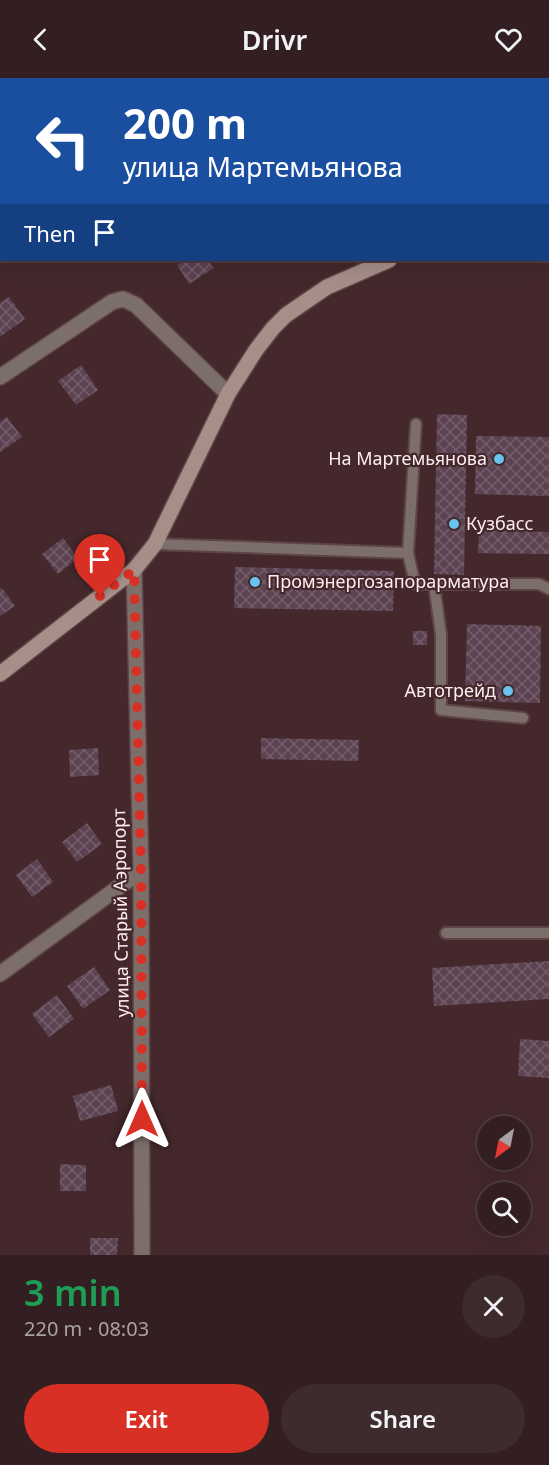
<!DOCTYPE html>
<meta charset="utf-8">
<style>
:root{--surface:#331e21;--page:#3e2b2e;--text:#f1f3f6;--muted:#a9a2a5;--line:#4e3c3f;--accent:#d93025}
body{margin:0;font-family:"Noto Sans",sans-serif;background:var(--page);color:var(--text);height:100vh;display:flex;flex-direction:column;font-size:22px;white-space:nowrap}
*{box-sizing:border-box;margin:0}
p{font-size:20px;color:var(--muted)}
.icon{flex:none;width:33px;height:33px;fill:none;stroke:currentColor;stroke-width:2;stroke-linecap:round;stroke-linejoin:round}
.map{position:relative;height:1177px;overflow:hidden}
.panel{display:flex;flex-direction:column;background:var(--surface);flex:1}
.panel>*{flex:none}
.top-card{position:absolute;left:0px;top:0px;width:549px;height:183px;box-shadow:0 6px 24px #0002,0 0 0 2px var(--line);background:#1a4fa0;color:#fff;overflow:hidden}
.needle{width:39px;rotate:212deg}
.fabs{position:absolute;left:477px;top:1038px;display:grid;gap:12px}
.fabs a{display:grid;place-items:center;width:54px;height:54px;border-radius:50%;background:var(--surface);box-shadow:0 6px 24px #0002,0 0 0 2px var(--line);font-size:30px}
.pin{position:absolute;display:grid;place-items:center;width:51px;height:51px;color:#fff;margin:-62px -26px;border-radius:50% 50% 50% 0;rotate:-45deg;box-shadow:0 0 6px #0007}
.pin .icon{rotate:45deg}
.me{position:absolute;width:66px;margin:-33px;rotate:0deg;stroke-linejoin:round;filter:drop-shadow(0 0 4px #0008)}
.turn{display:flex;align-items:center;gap:21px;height:126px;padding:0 24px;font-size:27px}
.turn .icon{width:78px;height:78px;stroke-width:2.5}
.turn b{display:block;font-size:42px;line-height:51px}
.then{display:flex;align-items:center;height:57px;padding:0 24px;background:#0003;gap:12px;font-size:22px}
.round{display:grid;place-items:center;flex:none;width:63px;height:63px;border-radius:32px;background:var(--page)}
.summary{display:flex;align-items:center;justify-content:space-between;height:102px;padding:0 24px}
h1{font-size:36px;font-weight:600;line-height:45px;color:#1e9e55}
.button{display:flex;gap:12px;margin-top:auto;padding:12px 24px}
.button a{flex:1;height:69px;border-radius:36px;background:var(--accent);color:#fff;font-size:24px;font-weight:600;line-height:69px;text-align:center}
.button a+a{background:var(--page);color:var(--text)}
header{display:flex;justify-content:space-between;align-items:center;height:78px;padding:0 24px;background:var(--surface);font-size:27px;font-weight:600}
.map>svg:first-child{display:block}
.building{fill:url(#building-cross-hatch)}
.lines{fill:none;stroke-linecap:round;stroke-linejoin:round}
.lane-casing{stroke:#5e4447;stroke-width:14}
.street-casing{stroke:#5e4447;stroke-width:18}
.secondary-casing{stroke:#5e4447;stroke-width:18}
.lane{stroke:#7c6e69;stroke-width:10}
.street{stroke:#7c6e69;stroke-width:15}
.secondary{stroke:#a68f88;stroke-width:15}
.rail{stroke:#c3afb2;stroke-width:4.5;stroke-dasharray:8 8;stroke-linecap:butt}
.route{stroke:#d93025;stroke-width:10;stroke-dasharray:0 18}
.poi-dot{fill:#67c4ef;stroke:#44282c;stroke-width:2}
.labels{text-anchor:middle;stroke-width:4.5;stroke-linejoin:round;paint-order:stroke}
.poi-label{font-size:18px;fill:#fdedef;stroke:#44282c;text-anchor:end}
.street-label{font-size:18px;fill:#fdedef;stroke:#44282c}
</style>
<header><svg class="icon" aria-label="back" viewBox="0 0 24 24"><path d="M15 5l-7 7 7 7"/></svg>Drivr<svg class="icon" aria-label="heart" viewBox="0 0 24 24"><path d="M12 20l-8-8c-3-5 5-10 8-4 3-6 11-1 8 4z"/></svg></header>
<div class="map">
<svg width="549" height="1177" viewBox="0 0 549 1177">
<defs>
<pattern id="building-cross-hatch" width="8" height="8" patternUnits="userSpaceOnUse" patternTransform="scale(1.5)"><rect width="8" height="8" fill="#5c4352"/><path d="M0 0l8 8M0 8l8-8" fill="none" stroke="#745e6b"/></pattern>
</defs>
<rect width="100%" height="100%" fill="#44282c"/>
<path class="building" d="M185,182H207L214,190L189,206L177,187Z
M9,219L25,241L0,259V225Z
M81,287L98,312L76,327L58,303Z
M437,336L467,337L464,497L434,496Z
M7,339L22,359L0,374V344Z
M476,358L549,359V418L475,416Z
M479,452L549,454V476L478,475Z
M63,460L78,480L58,496L42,476Z
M235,489L394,493L393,533L234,530Z
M2,510L15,528L0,538V511Z
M467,546L541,548L540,625L465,623Z
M413,553H427V567H413Z
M261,660L359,662L358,683L261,681Z
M98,670L99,697L70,699L69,672Z
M87,745L102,766L77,784L62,764Z
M37,781L53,804L32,819L16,797Z
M549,883V921L434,928L432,890Z
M94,889L110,912L83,931L67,908Z
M57,917L74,941L49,959L32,936Z
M520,961L549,963V1000L518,998Z
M111,1007L118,1033L80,1043L73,1018Z
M60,1086L86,1087V1113H60Z
M90,1160H118L117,1177H90Z"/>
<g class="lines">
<g class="lane-casing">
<path id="lane" d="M155,466L408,475L415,506H539L549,511
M408,475L416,346
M434,506L441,557V632L523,640
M446,855H549"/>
</g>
<g class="street-casing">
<path id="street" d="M0,299L112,224L123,221L136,227L228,316
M134,492L141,793L142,1177
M0,896L141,793"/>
</g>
<g class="secondary-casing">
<path id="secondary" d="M548,150H549
M0,596L134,492L155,466L228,316L256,272L273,250L286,237L327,209L389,182"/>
</g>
<use href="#lane" class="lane"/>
<use href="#street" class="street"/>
<use href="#secondary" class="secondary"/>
<path class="rail" d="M498,2L522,0
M0,57H2"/>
</g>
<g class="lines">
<path class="route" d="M100,518L134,492L141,793L142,1041"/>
</g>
<g class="poi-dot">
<circle cx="499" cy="381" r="6"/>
<circle cx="454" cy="446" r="6"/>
<circle cx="255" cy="504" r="6"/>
<circle cx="508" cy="613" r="6"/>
</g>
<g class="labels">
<g class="poi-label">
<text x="487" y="387">На Мартемьянова</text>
<text x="466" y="452" text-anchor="start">Кузбасс</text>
<text x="267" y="510" text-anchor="start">Промэнергозапорарматура</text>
<text x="496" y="619">Автотрейд</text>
</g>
<g class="street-label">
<text transform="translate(121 835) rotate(-91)" y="6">улица Старый Аэропорт</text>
</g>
</g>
</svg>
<div class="fabs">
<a><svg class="needle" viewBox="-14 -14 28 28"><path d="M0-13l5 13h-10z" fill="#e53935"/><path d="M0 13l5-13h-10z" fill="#a9a2a5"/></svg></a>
<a><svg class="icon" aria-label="search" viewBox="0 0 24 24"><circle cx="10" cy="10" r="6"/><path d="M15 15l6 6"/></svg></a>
</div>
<div class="pin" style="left:100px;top:518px;background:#d93025"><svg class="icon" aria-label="arrive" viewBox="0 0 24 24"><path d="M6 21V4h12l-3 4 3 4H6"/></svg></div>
<svg class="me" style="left:142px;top:1041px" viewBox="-20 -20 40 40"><path d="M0-17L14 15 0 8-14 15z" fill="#d93025" stroke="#fff" stroke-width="4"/></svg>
<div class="top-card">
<div class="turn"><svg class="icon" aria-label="left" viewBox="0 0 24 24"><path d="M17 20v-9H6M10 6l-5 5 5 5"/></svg><div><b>200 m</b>улица Мартемьянова</div></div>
<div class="then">Then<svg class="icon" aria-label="arrive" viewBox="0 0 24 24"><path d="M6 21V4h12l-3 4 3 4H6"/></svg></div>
</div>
</div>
<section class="panel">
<div class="summary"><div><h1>3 min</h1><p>220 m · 08:03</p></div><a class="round"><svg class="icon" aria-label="close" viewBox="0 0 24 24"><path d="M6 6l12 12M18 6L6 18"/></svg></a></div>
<div class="button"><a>Exit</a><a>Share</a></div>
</section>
